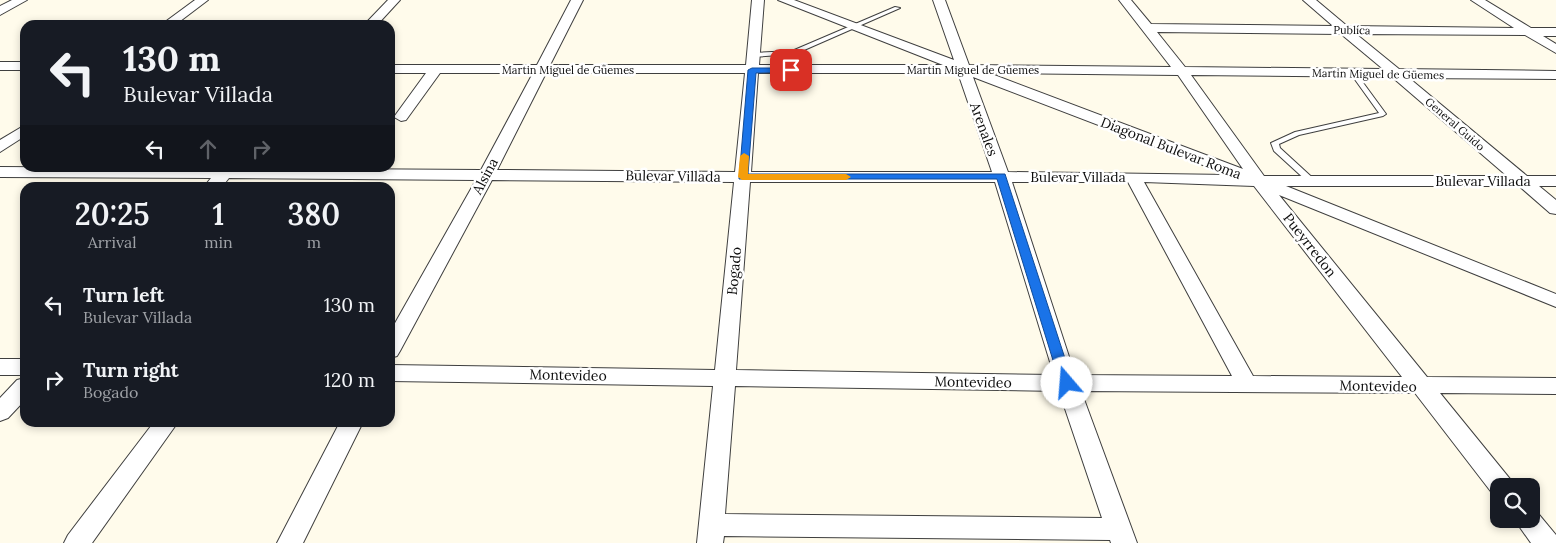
<!DOCTYPE html>
<meta charset="utf-8">
<style>
:root{--surface:#171b24;--page:#20242c;--text:#f1f3f6;--muted:#9ea1a6}
body{margin:0;font-family:Lora,serif;background:var(--page);color:var(--text);height:100vh;display:flex;flex-direction:column;font-size:19px;white-space:nowrap}
*{box-sizing:border-box;margin:0}
p{font-size:16px;color:var(--muted)}
.icon{flex:none;width:28px;height:28px;fill:none;stroke:currentColor;stroke-width:2;stroke-linecap:round;stroke-linejoin:round}
.map{position:relative;flex:1;overflow:hidden}
.side{position:absolute;left:20px;top:182px;width:375px;height:245px;display:flex;flex-direction:column;background:var(--surface);border-radius:15px;box-shadow:0 2px 8px #0003}
.side>*{flex:none}
.hud{position:absolute;left:20px;top:20px;width:375px;height:152px;border-radius:15px;box-shadow:0 2px 8px #0003;background:#171b24;color:var(--text);overflow:hidden}
.fabs{position:absolute;left:1490px;top:478px;display:grid;gap:10px}
.fabs a{display:grid;place-items:center;width:50px;height:50px;border-radius:10px;background:var(--surface);box-shadow:0 2px 8px #0003;font-size:25px}
.pin{position:absolute;display:grid;place-items:center;width:42px;height:42px;color:#fff;margin:-21px;border-radius:10px;box-shadow:0 2px 8px #0006}
.me{position:absolute;width:55px;margin:-28px;rotate:342deg;stroke-linejoin:round;filter:drop-shadow(0 0 4px #0008)}
.turn{display:flex;align-items:center;gap:18px;height:105px;padding:0 20px;font-size:22px}
.turn .icon{width:65px;height:65px;stroke-width:2.5}
.turn b{display:block;font-size:35px;line-height:42px}
.lanes{display:flex;align-items:center;height:48px;padding:0 20px;background:#0003;justify-content:center;gap:25px;direction:ltr}
.lanes .off{opacity:.35}
.eta{display:flex;justify-content:space-evenly;align-items:center;height:85px;text-align:center}
.eta b{font-size:30px;font-weight:600;line-height:35px}
ul{padding:0;list-style:none}
li{display:flex;align-items:center;gap:15px;height:75px;padding:0 20px}
li div{flex:1}
li b{display:block;font-size:19px}
li em{font-style:normal}
.map>svg:first-child{display:block}
.lines{fill:none;stroke-linecap:round;stroke-linejoin:round}
.lane-casing{stroke:#3f3f3f;stroke-width:2}
.street-casing{stroke:#3f3f3f;stroke-width:2}
.lane{fill:#fff;fill-rule:evenodd}
.street{fill:#fff;fill-rule:evenodd}
.route{fill:#1a73e8;stroke:#114b97}
.slow{fill:#f59e0b}
.labels{text-anchor:middle;stroke-width:5;stroke-linejoin:round;paint-order:stroke}
.far-street-label{font-size:11px;fill:#0c0c0c;stroke:#fff}
.street-label{font-size:14px;fill:#0c0c0c;stroke:#fff}
</style>
<div class="map">
<svg width="1556" height="543" viewBox="0 0 1556 543">
<rect width="100%" height="100%" fill="#fffbeb"/>
<g class="lines">
<g class="lane-casing">
<path id="lane" d="M895,7L900,8L795,54L753,57L750,55L753,53L792,51Z
M1354,72L1356,73L1386,114L1383,116L1299,135L1279,144L1280,148L1316,181L1315,183H1309L1274,151L1271,143L1295,132L1379,113L1351,74Z"/>
</g>
<g class="street-casing">
<path id="street" d="M12,0H27L0,15V6Z
M195,0H208L175,25H161Z
M388,0H400L377,25H364Z
M571,0H583L550,65H746L752,0H764L759,65H943L778,0H794L954,60L933,0H945L969,65L1171,67L1119,0H1131L1151,24L1333,26L1303,0H1316L1347,26L1514,28L1471,0H1485L1531,28H1556V36H1543L1556,44V53L1525,35L1356,34L1399,69L1556,71V79L1409,78L1527,176H1556V186H1539L1556,200V214L1550,213L1519,186H1286L1556,294V307L1279,195L1427,377L1556,378V394L1440,393L1510,479L1513,486H1499V495L1492,493L1415,393L1081,391L1137,543H1111L1110,540L724,536L723,543H697L713,386L390,381V365L715,370L734,182L492,180L400,351L397,356L390,358V332L476,180L229,178L221,188H203L211,178L0,177V167L481,170L533,73H440L406,120L401,121L394,117L426,73H390V65H537ZM1157,32L1341,34L1383,69L1185,67ZM546,73H745L735,172L497,170ZM758,73H958L992,172H751ZM989,73L1178,75L1243,169ZM1191,75L1392,77L1507,176H1264ZM973,77L1229,175L1008,172ZM750,182H995L1054,375L736,370ZM1012,182H1128L1232,376L1075,375ZM1144,182L1254,186L1402,377L1253,376ZM735,386L1059,391L1102,518L725,514Z
M0,62H25V70H0Z
M25,125V136L0,152V140Z
M0,359H25V375H0Z
M25,378V400L8,418L0,421V398L17,380Z
M154,422H178L92,543H64L68,535Z
M340,422H363L303,543H277Z
M1531,510L1536,511L1556,535V543H1531L1514,519H1531Z"/>
</g>
<use href="#lane" class="lane"/>
<use href="#street" class="street"/>
</g>
<path class="route" d="M791,68H794V72L756,73L748,174H1005L1073,383L1072,387L1067,388L1060,383L997,179H739L748,70L752,68Z"/>
<path class="slow" d="M744,153L749,156L748,174H846L851,177L846,180H742L738,177L740,156Z"/>
<g class="labels">
<g class="far-street-label">
<text transform="translate(1352 30) rotate(1)" y="4">Publica</text>
<text x="568" y="74">Martin Miguel de Güemes</text>
<text x="973" y="74">Martin Miguel de Güemes</text>
<text transform="translate(1378 74) rotate(1)" y="4">Martin Miguel de Güemes</text>
<text transform="translate(1455 124) rotate(41)" y="4">General Guido</text>
</g>
<g class="street-label">
<text transform="translate(984 129) rotate(70)" y="5">Arenales</text>
<text transform="translate(1171 148) rotate(21)" y="5">Diagonal Bulevar Roma</text>
<text transform="translate(485 176) rotate(-62)" y="5">Alsina</text>
<text transform="translate(673 176) rotate(1)" y="5">Bulevar Villada</text>
<text x="1078" y="182">Bulevar Villada</text>
<text x="1483" y="186">Bulevar Villada</text>
<text transform="translate(1310 245) rotate(52)" y="5">Pueyrredon</text>
<text transform="translate(734 271) rotate(-85)" y="5">Bogado</text>
<text transform="translate(568 375) rotate(1)" y="5">Montevideo</text>
<text transform="translate(973 382) rotate(1)" y="5">Montevideo</text>
<text transform="translate(1378 386) rotate(1)" y="5">Montevideo</text>
</g>
</g>
</svg>
<div class="fabs">
<a><svg class="icon" aria-label="search" viewBox="0 0 24 24"><circle cx="10" cy="10" r="6"/><path d="M15 15l6 6"/></svg></a>
</div>
<div class="pin" style="left:791px;top:70px;background:#d93025"><svg class="icon" aria-label="arrive" viewBox="0 0 24 24"><path d="M6 21V4h12l-3 4 3 4H6"/></svg></div>
<svg class="me" style="left:1067px;top:383px" viewBox="-20 -20 40 40"><circle r="19" fill="#fff"/><path d="M0-13L10 11 0 6-10 11z" fill="#1a73e8"/></svg>
<div class="hud">
<div class="turn"><svg class="icon" aria-label="left" viewBox="0 0 24 24"><path d="M17 20v-9H6M10 6l-5 5 5 5"/></svg><div><b>130 m</b>Bulevar Villada</div></div>
<div class="lanes"><svg class="icon" aria-label="left" viewBox="0 0 24 24"><path d="M17 20v-9H6M10 6l-5 5 5 5"/></svg><svg class="icon off" aria-label="ahead" viewBox="0 0 24 24"><path d="M12 20V5M6 11l6-6 6 6"/></svg><svg class="icon off" aria-label="right" viewBox="0 0 24 24"><path d="M7 20v-9h11M14 6l5 5-5 5"/></svg></div>
</div>
<section class="side">
<div class="eta">
<div><b>20:25</b><p>Arrival</p></div>
<div><b>1</b><p>min</p></div>
<div><b>380</b><p>m</p></div>
</div>
<ul>
<li><svg class="icon" aria-label="left" viewBox="0 0 24 24"><path d="M17 20v-9H6M10 6l-5 5 5 5"/></svg><div><b>Turn left</b><p>Bulevar Villada</p></div><em>130 m</em></li>
<li><svg class="icon" aria-label="right" viewBox="0 0 24 24"><path d="M7 20v-9h11M14 6l5 5-5 5"/></svg><div><b>Turn right</b><p>Bogado</p></div><em>120 m</em></li>
</ul>
</section>
</div>
